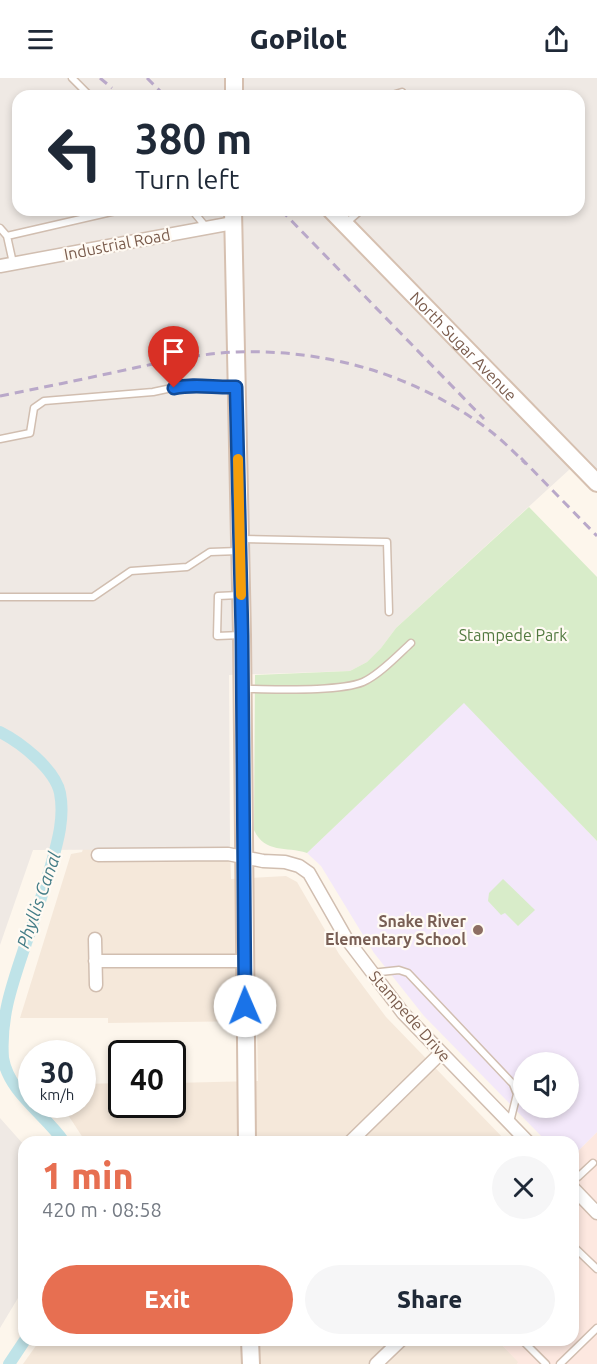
<!DOCTYPE html>
<meta charset="utf-8">
<style>
:root{--surface:#fff;--page:#f6f6f7;--text:#1f2937;--muted:#747a83;--accent:#e76f51}
body{margin:0;font-family:Ubuntu,sans-serif;background:var(--page);color:var(--text);height:100vh;display:flex;flex-direction:column;font-size:22px;white-space:nowrap}
*{box-sizing:border-box;margin:0}
p{font-size:20px;color:var(--muted)}
.icon{flex:none;width:33px;height:33px;fill:none;stroke:currentColor;stroke-width:2;stroke-linecap:round;stroke-linejoin:round}
.map{position:relative;flex:1;overflow:hidden}
.panel{position:absolute;left:18px;top:1058px;width:561px;height:210px;display:flex;flex-direction:column;background:var(--surface);border-radius:18px;box-shadow:0 3px 9px #0003}
.panel>*{flex:none}
.guide{position:absolute;left:12px;top:12px;width:573px;height:126px;border-radius:18px;box-shadow:0 3px 9px #0003;background:#fff;color:var(--text);overflow:hidden}
.controls{position:absolute;left:513px;top:974px;display:grid;gap:12px}
.controls a{display:grid;place-items:center;width:66px;height:66px;border-radius:50%;background:var(--surface);box-shadow:0 3px 9px #0003;font-size:30px}
.speed{position:absolute;left:18px;top:962px;display:flex;gap:12px;font-size:30px;font-weight:700;text-align:center}
.speed>*{display:grid;place-content:center;width:78px;height:78px;border-radius:50%;background:var(--surface);box-shadow:0 3px 9px #0003;line-height:1}
.speed small{font-size:15px;font-weight:400}
.speed .limit{border:3px solid #111;border-radius:9px;background:#fff;color:#111}
.pin{position:absolute;display:grid;place-items:center;width:51px;height:51px;color:#fff;margin:-62px -26px;border-radius:50% 50% 50% 0;rotate:-45deg;box-shadow:0 0 6px #0007}
.pin .icon{rotate:45deg}
.me{position:absolute;width:66px;margin:-33px;rotate:359deg;stroke-linejoin:round;filter:drop-shadow(0 0 4px #0008)}
.turn{display:flex;align-items:center;gap:21px;height:126px;padding:0 24px;font-size:27px}
.turn .icon{width:78px;height:78px;stroke-width:2.5}
.turn b{display:block;font-size:42px;line-height:51px}
.round{display:grid;place-items:center;flex:none;width:63px;height:63px;border-radius:32px;background:var(--page)}
.overview{display:flex;align-items:center;justify-content:space-between;height:102px;padding:0 24px}
h1{font-size:36px;font-weight:800;line-height:45px;color:var(--accent)}
.button{display:flex;gap:12px;margin-top:auto;padding:12px 24px}
.button a{flex:1;height:69px;border-radius:36px;background:var(--accent);color:#fff;font-size:24px;font-weight:800;line-height:69px;text-align:center}
.button a+a{background:var(--page);color:var(--text)}
header{display:flex;justify-content:space-between;align-items:center;height:78px;padding:0 24px;background:var(--surface);font-size:27px;font-weight:800}
.map>svg:first-child{display:block}
.residential{fill:#f5e8da}
.commercial{fill:#fde8e0}
.industrial{fill:#efe9e4;fill-rule:evenodd}
.education{fill:#f3e8fa;fill-rule:evenodd}
.green{fill:#d8ecc9}
.lines{fill:none;stroke-linecap:round;stroke-linejoin:round}
.canal{stroke:#bfe3e8;stroke-width:12}
.lane-casing{stroke:#d1beb0;stroke-width:9}
.street-casing{stroke:#d1beb0;stroke-width:15}
.secondary-casing{stroke:#d6c0b0;stroke-width:20}
.lane{stroke:#fff;stroke-width:6}
.street{stroke:#fff;stroke-width:12}
.secondary{stroke:#fff;stroke-width:16}
.rail{stroke:#b9a8c9;stroke-width:3;stroke-dasharray:9 6;stroke-linecap:butt}
.route-casing{stroke:#114b97;stroke-width:15}
.route{stroke:#1a73e8;stroke-width:10}
.slow{stroke:#f59e0b;stroke-width:10}
.education-dot{fill:#8d6e63;stroke:#fffaf3;stroke-width:2}
.labels{text-anchor:middle;stroke-width:4.5;stroke-linejoin:round;paint-order:stroke}
.street-label{font-size:16px;fill:#7a5c4d;stroke:#fffaf3}
.park-label{font-size:16px;fill:#537a41;stroke:#fffaf3}
.education-label{font-size:16px;font-weight:bold;fill:#785e54;stroke:#fffaf3;text-anchor:end}
.water-label{font-size:18px;font-style:italic;fill:#437c86;stroke:#fffaf3}
</style>
<header><svg class="icon" aria-label="menu" viewBox="0 0 24 24"><path d="M4 6h16M4 12h16M4 18h16"/></svg>GoPilot<svg class="icon" aria-label="share" viewBox="0 0 24 24"><path d="M12 15V3M7 8l5-5 5 5M5 13v7h14v-7"/></svg></header>
<div class="map">
<svg width="597" height="1286" viewBox="0 0 597 1286">
<rect width="100%" height="100%" fill="#fdf6ec"/>
<path class="residential" d="M83,771H230L231,801L286,798L297,804L339,876L386,939L506,1063H85L61,1026H82L83,1006L121,1005L122,1026H172L173,1005L258,1003L257,943L108,945V940H20L71,776L82,774Z
M40,1262H497L519,1284L517,1286H23Z"/>
<path class="commercial" d="M597,1054V1286H517L518,1284L497,1262H573V1107L581,1099L573,1091V1078Z"/>
<path class="industrial" d="M0,0H597V394L582,380L396,550L381,570L367,584L350,593L229,597L230,771L33,772L0,867ZM18,18H579V132H18Z
M0,1040L24,1067V1210L0,1250Z"/>
<path class="education" d="M464,624L597,763V1054L573,1078V1064L546,1063L424,938L374,875L321,788L307,775ZM524,984H568V1029H524Z"/>
<path class="green" d="M529,429L597,499V763L464,625L307,775C286,768 265,776 254,752L255,597L350,593L367,584L381,570L396,550Z
M503,801L535,832L518,848L505,835L501,837L488,823L489,815Z"/>
<g class="lines">
<path class="canal" d="M0,654C20,664 55,691 60,715C65,741 57,766 50,791C42,816 35,841 26,865C13,904 0,938 3,980C9,1015 45,1036 64,1064
M9,1286L25,1262"/>
<g class="lane-casing">
<path id="lane" d="M72,0L90,18
M389,18L402,14L405,18
M192,132L206,149
M345,146L361,132
M0,150L7,158L13,185
M7,158L120,132
M0,361L30,355L34,330L44,323L153,314L181,308L234,309
M240,461L387,464L389,534
M239,517L218,518L217,558L241,557
M0,519H93L131,493L187,489L210,474L239,473
M245,611C274,611 339,614 363,604C379,597 398,577 411,565
M371,895L399,892L408,895L513,1006L517,1016L510,1044
M573,1101L578,1099L593,1085
M573,1168L597,1191
M522,1262L546,1286
M560,1286L597,1250"/>
</g>
<g class="street-casing">
<path id="street" d="M0,188L233,145
M98,777L228,776L263,783L285,784L299,788L309,795L346,860L403,935L528,1064
M95,861L96,907
M95,883H244
M350,1064L441,975
M573,1110L597,1135
M376,1286L401,1262"/>
</g>
<g class="secondary-casing">
<g id="secondary">
<path d="M234,18V0"/>
<path d="M233,132L242,557L247,1064"/>
<path id="s1" d="M331,132L597,405"/>
<path d="M250,1262L251,1286"/>
</g>
</g>
<use href="#lane" class="lane"/>
<use href="#street" class="street"/>
<use href="#secondary" class="secondary"/>
<path class="rail" d="M100,0L112,10
M147,0L165,18
M281,132L484,341
M0,318C45,309 89,300 134,290C168,283 203,275 237,274C328,271 416,297 489,352C502,362 514,374 526,386
M521,380L597,458"/>
</g>
<g class="lines">
<g class="route-casing">
<path id="route" d="M174,310C194,305 215,310 236,309L242,557L245,928"/>
</g>
<use href="#route" class="route"/>
<path class="slow" d="M238,381L241,517"/>
</g>
<circle class="education-dot" cx="478" cy="852" r="6"/>
<g class="labels">
<g class="street-label">
<text transform="translate(117 166) rotate(-11)" y="6">Industrial Road</text>
<text dy="6" stroke="none"><textPath href="#s1" startOffset="190">North Sugar Avenue</textPath></text>
<text transform="translate(410 938) rotate(49)" y="6">Stampede Drive</text>
</g>
<g class="park-label">
<text x="513" y="563">Stampede Park</text>
</g>
<g class="education-label">
<text x="466" y="849">Snake River<tspan x="466" dy="18">Elementary School</tspan></text>
</g>
<g class="water-label">
<text transform="translate(39 822) rotate(-71)" y="6">Phyllis Canal</text>
</g>
</g>
</svg>
<div class="controls">
<a><svg class="icon" aria-label="sound" viewBox="0 0 24 24"><path d="M4 9h4l5-4v14l-5-4H4zM17 9q2 3 0 6"/></svg></a>
</div>
<div class="speed"><div>30<small>km/h</small></div><div class="limit">40</div></div>
<div class="pin" style="left:174px;top:310px;background:#d93025"><svg class="icon" aria-label="arrive" viewBox="0 0 24 24"><path d="M6 21V4h12l-3 4 3 4H6"/></svg></div>
<svg class="me" style="left:245px;top:928px" viewBox="-20 -20 40 40"><circle r="19" fill="#fff"/><path d="M0-13L10 11 0 6-10 11z" fill="#1a73e8"/></svg>
<div class="guide">
<div class="turn"><svg class="icon" aria-label="left" viewBox="0 0 24 24"><path d="M17 20v-9H6M10 6l-5 5 5 5"/></svg><div><b>380 m</b>Turn left</div></div>
</div>
<section class="panel">
<div class="overview"><div><h1>1 min</h1><p>420 m · 08:58</p></div><a class="round"><svg class="icon" aria-label="close" viewBox="0 0 24 24"><path d="M6 6l12 12M18 6L6 18"/></svg></a></div>
<div class="button"><a>Exit</a><a>Share</a></div>
</section>
</div>
